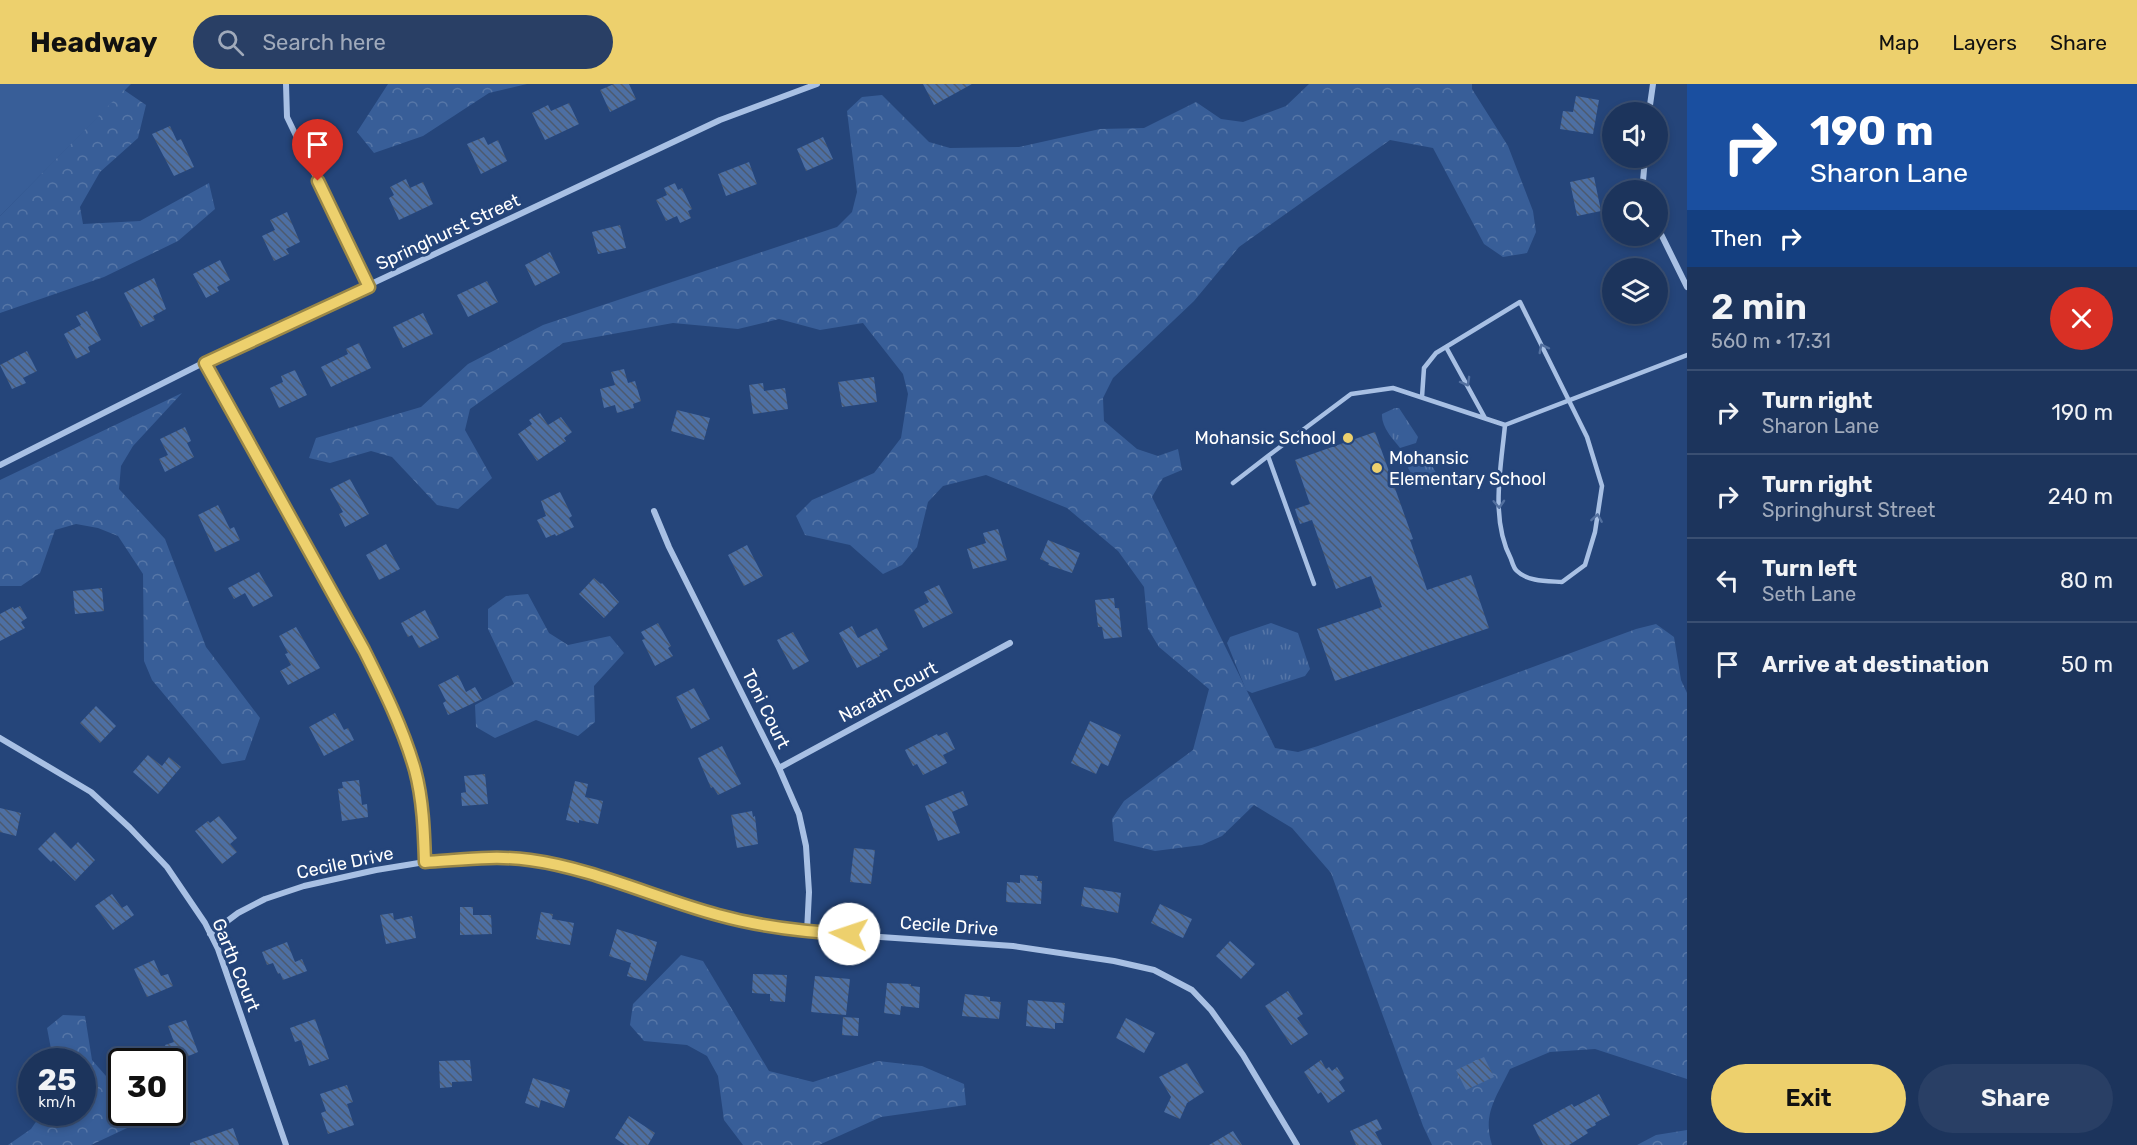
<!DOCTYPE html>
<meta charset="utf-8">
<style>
:root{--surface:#1c345c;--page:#293f65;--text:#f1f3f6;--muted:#a0aabb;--line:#3a4f72;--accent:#edd06d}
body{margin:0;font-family:Rubik,sans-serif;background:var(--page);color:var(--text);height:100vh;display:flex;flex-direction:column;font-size:22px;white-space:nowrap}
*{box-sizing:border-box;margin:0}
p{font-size:20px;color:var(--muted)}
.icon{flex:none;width:33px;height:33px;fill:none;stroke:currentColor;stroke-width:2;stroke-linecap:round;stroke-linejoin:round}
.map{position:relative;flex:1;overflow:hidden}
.side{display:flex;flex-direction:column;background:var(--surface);width:450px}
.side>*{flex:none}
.guide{background:#1a4fa0;color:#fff;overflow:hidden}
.tools{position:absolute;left:1602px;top:18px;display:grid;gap:12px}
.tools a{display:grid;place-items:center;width:66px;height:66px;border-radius:50%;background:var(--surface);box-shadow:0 3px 9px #0003,0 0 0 2px var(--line);font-size:30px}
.speed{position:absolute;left:18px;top:964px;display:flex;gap:12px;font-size:30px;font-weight:700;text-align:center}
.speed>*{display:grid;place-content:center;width:78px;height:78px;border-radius:50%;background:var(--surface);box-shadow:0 3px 9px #0003,0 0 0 2px var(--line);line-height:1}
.speed small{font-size:15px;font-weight:400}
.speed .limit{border:3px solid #111;border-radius:9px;background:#fff;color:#111}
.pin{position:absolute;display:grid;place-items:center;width:51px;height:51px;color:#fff;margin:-62px -26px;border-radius:50% 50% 50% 0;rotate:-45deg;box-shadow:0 0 6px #0007}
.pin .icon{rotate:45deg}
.me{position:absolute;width:66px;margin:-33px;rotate:274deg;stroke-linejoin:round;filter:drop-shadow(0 0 4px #0008)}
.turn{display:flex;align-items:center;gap:21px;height:126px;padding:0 24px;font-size:27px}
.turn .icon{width:78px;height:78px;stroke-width:2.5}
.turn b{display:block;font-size:42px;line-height:51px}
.then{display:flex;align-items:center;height:57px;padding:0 24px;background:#0003;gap:12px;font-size:22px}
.round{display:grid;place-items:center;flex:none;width:63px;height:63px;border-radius:32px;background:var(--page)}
.headline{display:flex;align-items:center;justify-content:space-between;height:102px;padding:0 24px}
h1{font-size:36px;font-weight:600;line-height:45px}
.primary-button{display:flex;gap:12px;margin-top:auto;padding:12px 24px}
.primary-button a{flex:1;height:69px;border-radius:36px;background:var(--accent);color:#111;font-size:24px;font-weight:600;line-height:69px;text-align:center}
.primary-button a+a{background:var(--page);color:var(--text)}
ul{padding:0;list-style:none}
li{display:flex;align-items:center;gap:18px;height:84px;padding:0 24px;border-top:2px solid var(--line)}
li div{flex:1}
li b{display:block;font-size:22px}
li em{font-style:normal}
header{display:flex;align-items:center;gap:36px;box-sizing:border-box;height:84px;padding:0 30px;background:var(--accent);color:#111}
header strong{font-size:28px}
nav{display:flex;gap:33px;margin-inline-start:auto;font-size:21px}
.search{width:420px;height:54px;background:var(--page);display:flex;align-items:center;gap:15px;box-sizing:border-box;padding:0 21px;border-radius:33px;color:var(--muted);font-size:22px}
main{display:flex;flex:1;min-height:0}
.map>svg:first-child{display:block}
.grass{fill:#385e98}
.forest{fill:url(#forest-crowns)}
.park{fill:url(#park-tufts)}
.building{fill:url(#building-back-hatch)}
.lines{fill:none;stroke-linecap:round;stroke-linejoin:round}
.lane{stroke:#a8c0e4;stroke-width:4.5}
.street{stroke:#a8c0e4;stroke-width:6}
.oneway{stroke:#53709f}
.route-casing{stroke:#9a8747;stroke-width:15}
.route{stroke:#edd06d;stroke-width:10}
.poi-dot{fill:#edd06d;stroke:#25457a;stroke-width:2}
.labels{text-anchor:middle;stroke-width:6;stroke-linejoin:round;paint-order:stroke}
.street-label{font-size:18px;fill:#fff;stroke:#25457a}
.poi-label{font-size:18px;fill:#fff;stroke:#25457a;text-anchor:end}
</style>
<header>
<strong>Headway</strong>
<div class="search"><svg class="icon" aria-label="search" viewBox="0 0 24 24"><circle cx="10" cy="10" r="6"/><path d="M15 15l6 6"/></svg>Search here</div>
<nav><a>Map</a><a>Layers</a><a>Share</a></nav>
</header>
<main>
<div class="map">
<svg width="1687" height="1061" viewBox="0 0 1687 1061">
<defs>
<pattern id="forest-crowns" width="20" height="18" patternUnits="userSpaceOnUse" patternTransform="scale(1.5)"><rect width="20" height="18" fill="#385e98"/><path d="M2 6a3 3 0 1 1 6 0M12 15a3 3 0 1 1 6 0" fill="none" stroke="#5676a7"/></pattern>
<pattern id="park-tufts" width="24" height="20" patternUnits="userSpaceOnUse" patternTransform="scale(1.5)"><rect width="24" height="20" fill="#385e98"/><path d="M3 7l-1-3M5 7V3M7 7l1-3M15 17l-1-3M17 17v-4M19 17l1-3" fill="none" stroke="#5676a7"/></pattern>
<pattern id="building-back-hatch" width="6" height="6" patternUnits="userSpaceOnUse" patternTransform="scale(1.5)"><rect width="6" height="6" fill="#4d6fa3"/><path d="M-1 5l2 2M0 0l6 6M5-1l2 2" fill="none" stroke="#4c5a6f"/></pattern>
</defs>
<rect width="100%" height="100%" fill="#25457a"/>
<path class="grass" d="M0,0H131L0,132Z"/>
<path class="forest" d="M388,0H527L489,9L423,52L374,69L357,48Z
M1309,0H1472V5L1508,62L1533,127L1536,148L1527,169L1503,173L1484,160L1433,64L1390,56L1239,163L1194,217L1113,294L1103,314L1104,337L1137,365L1158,372L1178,365L1182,386L1163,394L1152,413L1275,664L1298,668L1318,662L1636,545L1656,540L1674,553L1681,596L1687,609V995L1595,965L1550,968L1510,985C1497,1012 1482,1030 1492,1061H1432L1423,1042L1331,789L1292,744L1254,721L1222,752L1202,761L1155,767L1114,757L1112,735L1124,717L1193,666L1209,605L1159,563L1148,545L1144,503L1118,467L1067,424L986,391L943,402L928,418L917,463L902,481L883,490L850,461L805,451L796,432L812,416L874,389L901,354L908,310L903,290L863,239L820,246L779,235L738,245L673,239L563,259L470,325L465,346L492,394L458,425L437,421L392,373L371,367L330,379L309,374L316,354L421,323L468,280L543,241L837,143L852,128L857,108L847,27L862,13L882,11L929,58L950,64L1019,63L1100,45L1144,44L1196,18L1221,35L1243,38L1286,22Z
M124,6L146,21L138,54L100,88L80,123L83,140L140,137L209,99L215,125L178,157L104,193L0,229V132Z
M182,309L133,362L121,382L119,405L165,455L206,563L260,634L245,676L222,680L152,596L144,577L143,490L118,452L98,444L76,440L55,446L40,489L21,502H0V396Z
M528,510L549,549L568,561L610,552L624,569L594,602L595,638L578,652L536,636L495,654L476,643L475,621L514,600L488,545V525L506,512Z
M681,871L703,877L769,987L813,998L878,977L922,982L964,1000L966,1021L881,1033L819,1061H743L724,1036L718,992L707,972L687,961L644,957L630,941L633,920Z
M63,931L85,932L92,976L106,992L121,990L122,1029H159L91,1061H8L31,1045L42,1029H82V978H49L51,965L47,944Z
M173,994L187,1007L173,1022H172Z
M1687,1046V1061H1637L1656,1051Z"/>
<path class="park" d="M1395,324H1399L1418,353L1416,359L1400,364C1393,355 1381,343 1382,330Z
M1426,372L1438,392L1437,396L1421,405L1408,384L1411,378Z
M1271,539L1298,549L1310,585L1305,592L1252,609L1246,606L1227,559L1230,553Z"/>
<path class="building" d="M614,0H629L636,15L610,28L600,6Z
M923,0H972L934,21Z
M1576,12L1599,16L1593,50L1560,45L1563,27L1573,28Z
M569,19L579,40L545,56L532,29L548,21L551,27Z
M170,42L177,57L181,55L194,83L174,92L152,50Z
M484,53L488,61L498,56L507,77L481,90L467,60Z
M823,53L833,75L806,87L797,65Z
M749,78L757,100L726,112L718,90Z
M1594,93L1601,127L1577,132L1570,98Z
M406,95L410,104L423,98L433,120L399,136L389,114L394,111L390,103Z
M675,99L678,106L682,104L692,125L688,127L691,134L680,139L677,132L666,137L656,116L667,111L664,104Z
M287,128L300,158L286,165L289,170L274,177L262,152L275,146L270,136Z
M620,141L626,164L598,170L592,148Z
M550,168L560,189L535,202L525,181Z
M220,176L230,196L217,203L219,207L206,214L193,190Z
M154,194L166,225L153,232L155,236L141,243L124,209Z
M487,197L498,218L468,233L457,211Z
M87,227L101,256L88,263L90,268L76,275L64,250L81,241L76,232Z
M423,229L433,250L403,264L393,243Z
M359,259L371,284L331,303L321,283L348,270L346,265Z
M27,267L37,287L23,294L26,299L12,305L0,281Z
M624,285L628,299L635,297L641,317L633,320L634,324L617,329L615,321L604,324L600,305L615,301L611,288Z
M295,286L307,311L279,324L270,304L283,298L281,292Z
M874,293L877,318L842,323L838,298Z
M763,299L764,307L785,304L788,325L753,330L749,301Z
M677,326L710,334L704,356L671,347Z
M540,329L548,341L561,333L572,348L564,354L566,357L537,377L518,350L532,340L529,336Z
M185,343L191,357L187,359L194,373L165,388L159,375L168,371L160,355Z
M1375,348L1413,455L1410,456L1427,506L1471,491L1489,544L1335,597L1317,545L1382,523L1371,492L1336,505L1312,436L1300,440L1295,425L1310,420L1295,376Z
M350,395L369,430L345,443L339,430L343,428L330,405Z
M560,408L572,432L569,434L574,443L556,452L555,450L546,454L537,436L546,432L541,417Z
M218,421L230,445L234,443L240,456L215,468L198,431Z
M998,445L1007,476L973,485L967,465L986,459L983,449Z
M1048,456L1080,469L1072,489L1048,481L1049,479L1040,475Z
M386,460L400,485L379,496L366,471Z
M747,461L763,492L744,502L728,471Z
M259,488L273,512L253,523L245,509L234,515L228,504Z
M594,494L601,500L602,499L619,518L604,534L579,510Z
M939,501L953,529L923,544L914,526L929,518L924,508Z
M102,504L104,527L75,530L73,507Z
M1114,514L1115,524H1119L1122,553L1104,555L1102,543H1098L1095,516Z
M20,522L27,534L21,538L25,544L0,557V530L13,523L14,525Z
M425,526L439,554L419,564L412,551L408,553L401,539Z
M658,539L671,562L668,564L673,572L655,582L642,556L645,555L641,548Z
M852,542L858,554L877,544L888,565L879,570L880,572L857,584L839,549Z
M296,543L320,584L288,601L280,587L291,581L285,570L288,569L279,552Z
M793,548L809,577L793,586L777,556Z
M458,591L466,608L475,603L482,615L448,631L443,619L446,617L438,601Z
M694,604L710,635L691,645L676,613Z
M96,622L116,642L100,659L80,639Z
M335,629L344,646L348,644L354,656L324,672L309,643Z
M1090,637L1121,651L1108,682L1101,679L1096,690L1071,679Z
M947,648L955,665L943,671L947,679L923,691L917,680L913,682L905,666L937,650L938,652Z
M722,662L741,700L718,711L713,703L711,704L698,674Z
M148,671L162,682L169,673L181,683L158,710L133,688Z
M485,690L488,720L462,722L461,709L466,708L464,692Z
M359,696L362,721L367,720L368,733L342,737L338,705L343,704L342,698Z
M575,697L588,700L585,713L603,717L598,740L579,736V739L566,736Z
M963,707L968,721L952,728L960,749L938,757L925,722Z
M0,724L21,729L16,752L0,748Z
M752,727L753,733L755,732L758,760L737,764L731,731Z
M219,732L237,754L230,760L237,768L222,780L195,747L208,737L210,739Z
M55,748L71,765L78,758L95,776L75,797L53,776L51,778L38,765Z
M854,764L875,766L871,800L850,798Z
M1020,791L1038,792L1037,797H1042L1041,820L1006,818L1007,798L1020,799Z
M1084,803L1121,809L1118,829L1081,822Z
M112,810L122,824L127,821L134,831L113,846L95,822Z
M1160,820L1192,835L1183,854L1151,839Z
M460,823H473V831H491L492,850L460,851Z
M541,828L553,830L552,835L574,839L570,861L536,855Z
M393,829L394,836L412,832L416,854L386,860L380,831Z
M617,845L657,858L646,897L627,892L631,879L609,872Z
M1230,857L1255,880L1241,895L1216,872Z
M287,858L295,878L302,875L307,887L283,896L280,889L278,890L273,879L267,881L262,868Z
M154,876L161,892L168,890L173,902L147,913L134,885Z
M753,890L787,891L785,918L770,917V910L752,909Z
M815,892L850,895L846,931L811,928Z
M887,899L911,900V902L920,903L919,924L901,922L900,931L884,929Z
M1288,907L1303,930L1297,934L1308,950L1291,961L1265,922Z
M965,910L990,913V917L1001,918L999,935L962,932Z
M1028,916L1065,919L1063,939H1055V945L1026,942Z
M843,933L859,934L858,952L842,951Z
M1126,934L1155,949L1144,969L1116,954Z
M315,935L329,975L309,982L301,956L295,958L290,944Z
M186,936L198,968L172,979L165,961L174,958L168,942Z
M1484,973L1494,993L1466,1006L1456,986Z
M470,976L472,997L452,998V1003L440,1004L439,977Z
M1321,976L1326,985L1329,983L1332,987L1337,983L1344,994L1339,998L1345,1007L1328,1019L1321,1008L1318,1010L1304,988Z
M1187,979L1204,1008L1187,1019L1180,1035L1164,1028L1171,1013L1159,993Z
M533,994L570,1006L564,1024L541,1016L539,1024L525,1019Z
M347,1001L353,1018L347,1020L354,1041L328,1050L321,1029L326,1027L320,1010Z
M1599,1010L1610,1031L1595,1039L1596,1041L1586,1046L1588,1049L1569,1061H1543L1533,1041L1572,1020L1574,1023Z
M629,1032L655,1049L648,1061H625L615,1054Z
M1377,1035L1382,1045L1375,1048L1382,1061H1356L1350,1047Z
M233,1044L239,1061H190V1059Z
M1233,1047L1242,1061H1209Z"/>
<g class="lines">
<path class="lane" d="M1446,263L1485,334
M1422,313L1424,284L1436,269L1520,218L1587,353L1602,402L1595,448L1585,481L1562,498C1548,497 1528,498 1517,487C1514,485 1512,478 1511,475C1490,435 1501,384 1505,341
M1233,399L1268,372
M1314,500L1268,372L1351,310L1393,304L1505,341L1687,271"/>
<path class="street" d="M286,0L287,33L369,203
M1649,28L1653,0
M1645,74L1643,97L1645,106
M1658,144L1687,203
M205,278L364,566C383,604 403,644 414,686C423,716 424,747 425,778
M0,381L205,278L720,36L817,0
M654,427L669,463L779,684L799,730L806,762L809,808L807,848
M0,654L91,708L130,744L167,783L205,839L218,865L286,1061
M779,684L1010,559
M210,850L238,829L265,815L304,802L376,786L425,778L486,775L529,776L577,786L719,832L792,847L1013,862L1114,877L1154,886L1192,906L1211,926L1243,971L1297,1061"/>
</g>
<defs><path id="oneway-chevron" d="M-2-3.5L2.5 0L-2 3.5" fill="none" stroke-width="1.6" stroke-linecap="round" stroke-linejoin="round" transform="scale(1.5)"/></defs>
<g class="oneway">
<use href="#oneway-chevron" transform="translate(1543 264) rotate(-117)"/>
<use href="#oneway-chevron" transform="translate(1466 298) rotate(61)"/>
<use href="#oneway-chevron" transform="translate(1499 420) rotate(87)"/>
<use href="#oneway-chevron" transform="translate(1597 434) rotate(-81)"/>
</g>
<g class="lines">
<g class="route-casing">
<path id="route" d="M318,97L369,203L205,279L364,566C383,604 403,644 415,686C423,716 424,747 425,778C459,776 496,771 530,776C591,784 658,815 718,831C761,843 805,848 849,850"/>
</g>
<use href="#route" class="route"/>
</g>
<g class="poi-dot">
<circle cx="1348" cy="354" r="6"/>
<circle cx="1377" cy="384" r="6"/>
</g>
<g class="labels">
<g class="street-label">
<text transform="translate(448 148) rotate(-25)" y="6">Springhurst Street</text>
<text transform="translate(888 608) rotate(-28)" y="6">Narath Court</text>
<text transform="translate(766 625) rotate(64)" y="6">Toni Court</text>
<text transform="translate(345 779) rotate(-12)" y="6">Cecile Drive</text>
<text transform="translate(949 842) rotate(4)" y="6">Cecile Drive</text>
<text transform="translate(236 881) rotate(68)" y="6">Garth Court</text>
</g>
<g class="poi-label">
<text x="1336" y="360">Mohansic School</text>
<text x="1389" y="380" text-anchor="start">Mohansic<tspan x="1389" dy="21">Elementary School</tspan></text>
</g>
</g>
</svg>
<div class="tools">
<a><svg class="icon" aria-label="sound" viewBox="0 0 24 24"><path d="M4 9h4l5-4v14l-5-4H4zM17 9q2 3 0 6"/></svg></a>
<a><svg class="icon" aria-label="search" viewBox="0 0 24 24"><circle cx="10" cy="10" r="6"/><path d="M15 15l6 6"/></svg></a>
<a><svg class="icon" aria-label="layers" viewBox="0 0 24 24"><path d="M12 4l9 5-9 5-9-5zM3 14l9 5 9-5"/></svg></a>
</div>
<div class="speed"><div>25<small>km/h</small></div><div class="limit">30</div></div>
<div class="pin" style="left:318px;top:97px;background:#d93025"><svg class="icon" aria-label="arrive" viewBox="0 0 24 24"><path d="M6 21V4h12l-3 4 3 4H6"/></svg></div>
<svg class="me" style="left:849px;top:850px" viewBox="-20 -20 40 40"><circle r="19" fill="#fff"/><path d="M0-13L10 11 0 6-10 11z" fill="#edd06d"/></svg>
</div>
<section class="side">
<div class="guide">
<div class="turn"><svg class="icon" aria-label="right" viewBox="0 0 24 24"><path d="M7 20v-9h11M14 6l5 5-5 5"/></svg><div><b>190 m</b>Sharon Lane</div></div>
<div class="then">Then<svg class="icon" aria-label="right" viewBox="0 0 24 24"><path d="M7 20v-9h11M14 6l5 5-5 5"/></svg></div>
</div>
<div class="headline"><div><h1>2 min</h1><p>560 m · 17:31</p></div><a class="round" style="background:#d93025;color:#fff"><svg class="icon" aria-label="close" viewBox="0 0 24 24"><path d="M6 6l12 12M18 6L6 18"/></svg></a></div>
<ul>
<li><svg class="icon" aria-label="right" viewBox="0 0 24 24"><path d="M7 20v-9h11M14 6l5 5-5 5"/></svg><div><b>Turn right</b><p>Sharon Lane</p></div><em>190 m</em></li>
<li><svg class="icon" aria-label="right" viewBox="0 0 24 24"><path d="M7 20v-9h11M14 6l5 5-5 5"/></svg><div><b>Turn right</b><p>Springhurst Street</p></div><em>240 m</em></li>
<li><svg class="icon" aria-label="left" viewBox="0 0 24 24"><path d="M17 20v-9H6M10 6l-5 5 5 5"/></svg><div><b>Turn left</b><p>Seth Lane</p></div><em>80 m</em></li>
<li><svg class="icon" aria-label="arrive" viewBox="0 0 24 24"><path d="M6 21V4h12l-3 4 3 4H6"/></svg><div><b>Arrive at destination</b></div><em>50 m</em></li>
</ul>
<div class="primary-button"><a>Exit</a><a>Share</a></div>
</section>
</main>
